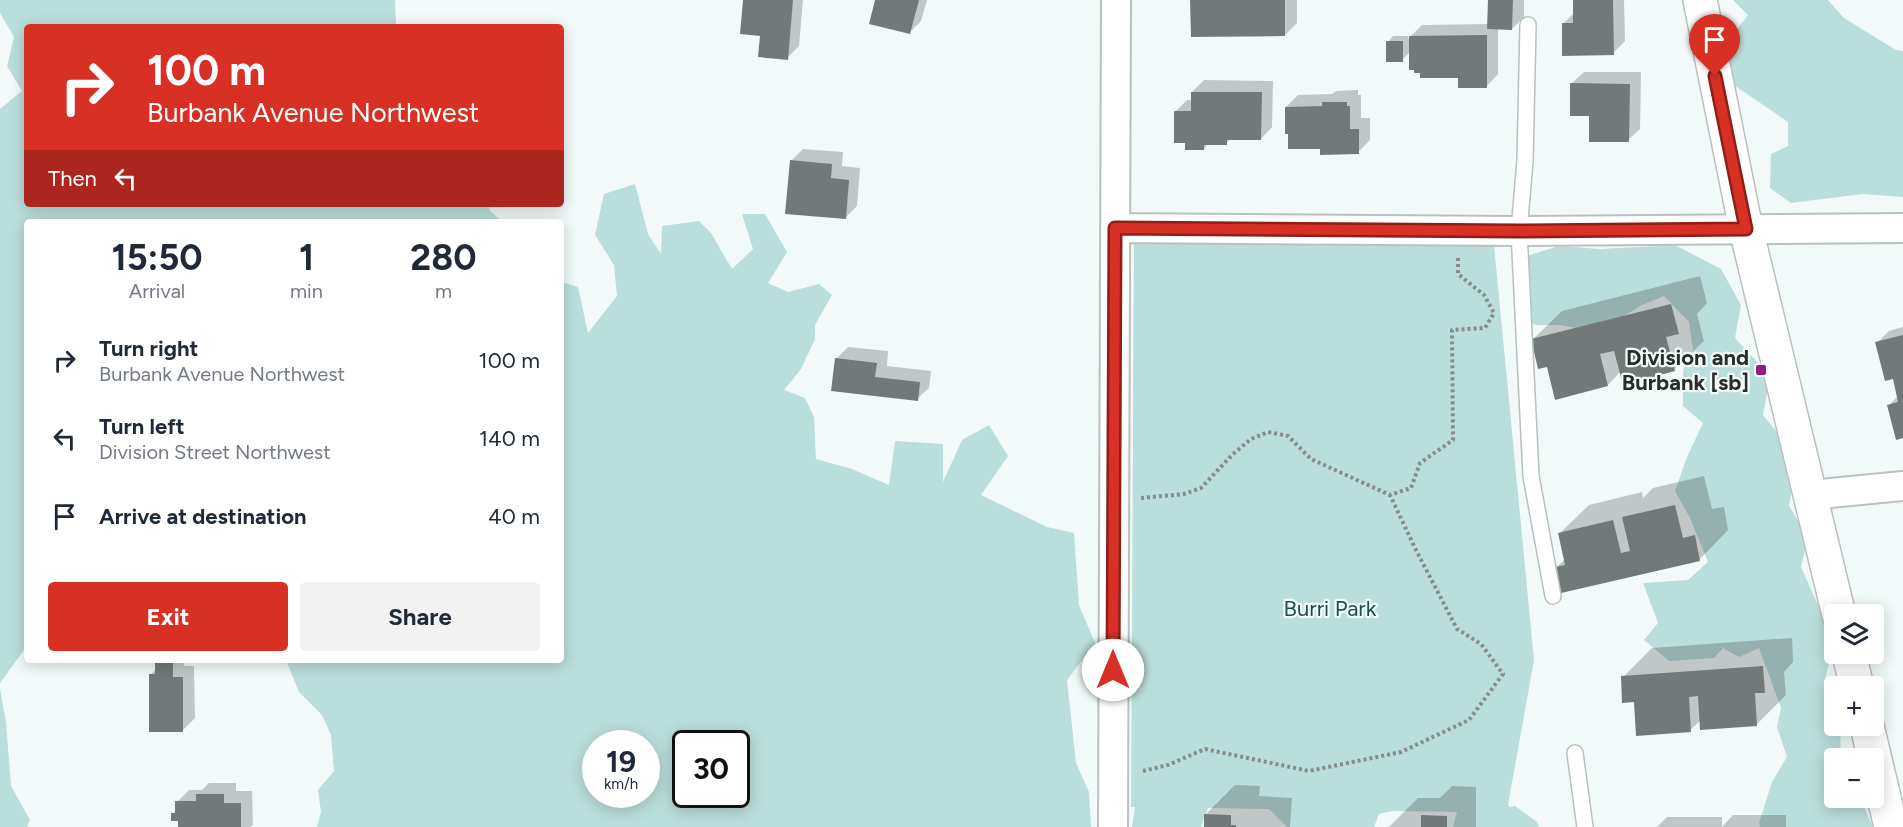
<!DOCTYPE html>
<meta charset="utf-8">
<style>
:root{--surface:#fff;--page:#f2f2f3;--text:#1f2937;--muted:#747a83;--accent:#d93025}
body{margin:0;font-family:Figtree,sans-serif;background:var(--page);color:var(--text);height:100vh;display:flex;flex-direction:column;font-size:22px;white-space:nowrap}
*{box-sizing:border-box;margin:0}
p{font-size:20px;color:var(--muted)}
.icon{flex:none;width:33px;height:33px;fill:none;stroke:currentColor;stroke-width:2;stroke-linecap:round;stroke-linejoin:round}
.map{position:relative;flex:1;overflow:hidden}
.drawer{position:absolute;left:24px;top:219px;width:540px;height:444px;display:flex;flex-direction:column;background:var(--surface);border-radius:6px;box-shadow:0 3px 15px #0003}
.drawer>*{flex:none}
.banner{position:absolute;left:24px;top:24px;width:540px;height:183px;border-radius:6px;box-shadow:0 3px 15px #0003;background:#d93025;color:#fff;overflow:hidden}
.buttons{position:absolute;left:1824px;top:604px;display:grid;gap:12px}
.buttons a{display:grid;place-items:center;width:60px;height:60px;border-radius:6px;background:var(--surface);box-shadow:0 3px 15px #0003;font-size:30px}
.speed{position:absolute;left:582px;top:730px;display:flex;gap:12px;font-size:30px;font-weight:700;text-align:center}
.speed>*{display:grid;place-content:center;width:78px;height:78px;border-radius:50%;background:var(--surface);box-shadow:0 3px 15px #0003;line-height:1}
.speed small{font-size:15px;font-weight:400}
.speed .limit{border:3px solid #111;border-radius:9px;background:#fff;color:#111}
.pin{position:absolute;display:grid;place-items:center;width:51px;height:51px;color:#fff;margin:-62px -26px;border-radius:50% 50% 50% 0;rotate:-45deg;box-shadow:0 0 6px #0007}
.pin .icon{rotate:45deg}
.me{position:absolute;width:66px;margin:-33px;rotate:0deg;stroke-linejoin:round;filter:drop-shadow(0 0 4px #0008)}
.turn{display:flex;align-items:center;gap:21px;height:126px;padding:0 24px;font-size:27px}
.turn .icon{width:78px;height:78px;stroke-width:2.5}
.turn b{display:block;font-size:42px;line-height:51px}
.then{display:flex;align-items:center;height:57px;padding:0 24px;background:#0003;gap:12px;font-size:22px}
.eta{display:flex;justify-content:space-evenly;align-items:center;height:102px;text-align:center}
.eta b{font-size:36px;font-weight:700;line-height:42px}
.button{display:flex;gap:12px;margin-top:auto;padding:12px 24px}
.button a{flex:1;height:69px;border-radius:6px;background:var(--accent);color:#fff;font-size:24px;font-weight:700;line-height:69px;text-align:center}
.button a+a{background:var(--page);color:var(--text)}
ul{padding:0;list-style:none}
li{display:flex;align-items:center;gap:18px;height:78px;padding:0 24px}
li div{flex:1}
li b{display:block;font-size:22px}
li em{font-style:normal}
.map>svg:first-child{display:block}
.green{fill:#badedb;fill-rule:evenodd}
.shadow{fill:#0003}
.building{fill:#727a79}
.lines{fill:none;stroke-linecap:round;stroke-linejoin:round}
.service-casing{stroke:#b8c0c0;stroke-width:18}
.minor-casing{stroke:#b8c0c0;stroke-width:32}
.tertiary-casing{stroke:#b8c0c0;stroke-width:36}
.path{stroke:#868c8b;stroke-width:4;stroke-dasharray:3 3;stroke-linecap:butt}
.service{stroke:#fff;stroke-width:15}
.minor{stroke:#fff;stroke-width:28}
.tertiary{stroke:#fff;stroke-width:33}
.route-casing{stroke:#8d1f18;stroke-width:15}
.route{stroke:#d93025;stroke-width:10}
.poi-dot{fill:#971c75;stroke:#f1faf9;stroke-width:2}
.labels{text-anchor:middle;stroke-width:4.5;stroke-linejoin:round;paint-order:stroke}
.poi-label{font-size:22px;font-weight:bold;fill:#282c2b;stroke:#f1faf9;text-anchor:end}
.park-label{font-size:22px;fill:#16514f;stroke:#f1faf9}
</style>
<div class="map">
<svg width="1903" height="827" viewBox="0 0 1903 827">
<rect width="100%" height="100%" fill="#f1faf9"/>
<path class="green" d="M0,0H395L396,27H27V204H487L491,212L503,222H27V608L24,650L0,683V109L22,91L7,66L14,37L0,13Z
M1733,0H1828L1844,18L1896,50L1903,51V197L1863,194L1791,203L1770,188L1771,154L1788,146V122L1728,81V41L1748,15Z
M635,184L648,234L661,254L662,226L699,221L711,233L732,269L753,249L742,214H765L787,252L768,283L788,292L819,284L832,295L815,325V339L801,369L784,390L805,398L814,417L816,459L852,469L889,485L895,441L943,444V482L962,440L989,425L1008,456L981,495L1047,527L1074,533L1079,605L1095,643L1067,680L1076,763L1089,792L1091,827H317L321,812L318,790L334,771L331,735L322,715L299,692L286,660H561V282L578,287L588,333L617,296L614,265L595,235L604,194ZM596,744H646V795H596ZM686,744H736V795H686Z
M1134,238L1494,245L1534,660L1508,805L1510,807L1515,806L1537,822L1539,827H1453L1457,812L1392,811L1379,814L1374,827H1287L1269,809L1208,808L1201,827H1132L1135,807H1131Z
M1675,245L1721,269L1741,305L1735,338L1770,376L1763,415L1797,456L1789,506L1808,537L1801,567L1834,640L1824,685L1834,711V726H1840L1841,759H1834V798H1860L1873,827H1760L1759,823L1772,782L1787,757L1777,727L1781,708L1759,648L1739,657L1723,648L1714,658L1669,661L1644,640L1658,623L1643,583L1688,580L1708,562L1690,518L1675,491L1687,457L1703,423L1683,406V370L1693,350L1689,322L1664,296L1642,305L1598,332L1560,325H1536L1518,318L1513,260L1559,246L1600,249Z
M0,689L6,722L11,786L30,820L27,827H0Z"/>
<path class="shadow" d="M744,0H803L799,46L787,58L762,35Z
M877,0H927L921,21L909,33Z
M1192,0H1297V23L1285,35Z
M1489,0H1524V17L1512,29L1498,28V74L1487,86L1459,76L1410,52L1402,60L1388,42L1393,36H1408V39L1422,25L1489,24Z
M1574,0H1624L1625,41L1613,53L1563,24L1574,13Z
M1584,72H1641L1640,129L1628,140L1591,115L1572,83Z
M1204,80L1273,81L1272,127L1261,139L1232,138L1226,143H1209L1204,149L1186,141L1175,112L1187,100H1192V92Z
M1358,90V95H1361V118H1370V140L1358,152L1322,147L1286,107L1298,95L1332,94L1336,91Z
M803,149L843,152L842,166L860,168L857,206L845,218L791,161Z
M1700,276L1707,303L1697,314L1704,341L1674,370L1621,371L1608,385L1557,398L1548,365L1532,340L1562,311Z
M1903,327V436L1889,405L1898,396L1894,377L1877,343L1889,331Z
M848,347L888,351L887,366L931,371L929,388L917,399L836,359Z
M1704,476L1712,509L1724,507L1728,530L1699,560L1557,567L1565,559L1559,534L1589,505L1642,492L1643,498L1653,488Z
M1792,638L1793,662L1784,672L1786,695L1756,725L1701,720L1690,730L1635,701L1623,677L1652,648Z
M158,660H184V666H194L195,718L183,730L150,675L156,669V662Z
M209,783H236V791H252L253,825L250,827H190L173,814L177,810V802L189,790H202Z
M1235,785L1260,786L1259,796L1292,798L1290,827H1205L1206,814Z
M1452,786L1476,787V827H1389L1418,798H1440Z
M1733,815H1786V827H1657L1667,817H1722V827Z"/>
<path class="building" d="M743,0H793L788,60L758,57L760,36L740,34Z
M875,0H919L910,34L869,24Z
M1190,0H1285V36L1191,37Z
M1488,0H1513L1512,30L1487,29Z
M1573,0H1613L1614,55L1562,56V23H1573Z
M1487,35V88H1458V78H1420V73H1414V70H1409V36Z
M1386,41H1403V62H1386Z
M1570,83L1630,84L1629,142H1589V116H1570Z
M1191,92H1262L1261,140H1227V145H1204V150H1185V143H1174V111H1191Z
M1322,102H1347V106H1350V129H1359V154L1320,155V149H1288V134H1285V107L1322,106Z
M790,160L832,164L831,178L849,180L846,219L785,214Z
M1671,304L1679,334L1666,337L1675,371L1623,385L1614,351L1600,354L1608,386L1555,400L1547,367L1538,369L1531,339Z
M1903,335V438L1896,440L1887,405L1898,402L1893,379L1885,381L1875,342Z
M835,358L877,363L875,377L920,382L918,401L831,391Z
M1675,505L1683,538L1695,535L1700,561L1561,593L1555,567L1565,565L1558,533L1613,520L1621,553L1630,551L1622,517Z
M155,661H173V677H183V732H149V674H155Z
M1763,666L1765,693H1755L1757,726L1700,730L1698,696L1689,697L1691,732L1636,736L1634,702L1622,703L1621,676Z
M196,794H224V803H241V827H178V821H171V813H175V801H196Z
M1204,814L1231,815V825H1236V827H1204Z
M1421,815L1447,816V827H1421Z"/>
<g class="lines">
<g class="service-casing">
<path id="service" d="M1528,25L1525,161L1519,231L1531,476L1553,596
M1575,753L1585,827"/>
</g>
<g class="minor-casing">
<path id="minor" d="M1115,228L1519,231L1903,228
M1810,495L1903,486
M1113,827L1116,0"/>
</g>
<g class="tertiary-casing">
<path id="tertiary" d="M1700,0L1746,229L1839,615
M1849,654L1857,687
M1867,726L1891,827"/>
</g>
<path class="path" d="M1141,498L1184,494L1201,488L1233,454L1251,439L1268,432L1288,436L1311,459L1390,495L1411,488L1420,463L1453,440L1452,330L1485,328L1494,313L1484,295L1458,274V257
M1143,771L1168,765L1205,749L1309,771L1401,752L1469,720L1503,674L1481,644L1457,629L1416,550L1390,495"/>
<use href="#service" class="service"/>
<use href="#minor" class="minor"/>
<use href="#tertiary" class="tertiary"/>
</g>
<g class="lines">
<g class="route-casing">
<path id="route" d="M1113,670L1115,228L1519,231L1746,229L1715,76"/>
</g>
<use href="#route" class="route"/>
</g>
<rect class="poi-dot" x="1755" y="364" width="12" height="12" rx="3"/>
<g class="labels">
<g class="poi-label">
<text x="1749" y="365">Division and<tspan x="1749" dy="25">Burbank [sb]</tspan></text>
</g>
<g class="park-label">
<text x="1330" y="616">Burri Park</text>
</g>
</g>
</svg>
<div class="buttons">
<a><svg class="icon" aria-label="layers" viewBox="0 0 24 24"><path d="M12 4l9 5-9 5-9-5zM3 14l9 5 9-5"/></svg></a>
<a>+</a>
<a>−</a>
</div>
<div class="speed"><div>19<small>km/h</small></div><div class="limit">30</div></div>
<div class="pin" style="left:1715px;top:76px;background:#d93025"><svg class="icon" aria-label="arrive" viewBox="0 0 24 24"><path d="M6 21V4h12l-3 4 3 4H6"/></svg></div>
<svg class="me" style="left:1113px;top:670px" viewBox="-20 -20 40 40"><circle r="19" fill="#fff"/><path d="M0-13L10 11 0 6-10 11z" fill="#d93025"/></svg>
<div class="banner">
<div class="turn"><svg class="icon" aria-label="right" viewBox="0 0 24 24"><path d="M7 20v-9h11M14 6l5 5-5 5"/></svg><div><b>100 m</b>Burbank Avenue Northwest</div></div>
<div class="then">Then<svg class="icon" aria-label="left" viewBox="0 0 24 24"><path d="M17 20v-9H6M10 6l-5 5 5 5"/></svg></div>
</div>
<section class="drawer">
<div class="eta">
<div><b>15:50</b><p>Arrival</p></div>
<div><b>1</b><p>min</p></div>
<div><b>280</b><p>m</p></div>
</div>
<ul>
<li><svg class="icon" aria-label="right" viewBox="0 0 24 24"><path d="M7 20v-9h11M14 6l5 5-5 5"/></svg><div><b>Turn right</b><p>Burbank Avenue Northwest</p></div><em>100 m</em></li>
<li><svg class="icon" aria-label="left" viewBox="0 0 24 24"><path d="M17 20v-9H6M10 6l-5 5 5 5"/></svg><div><b>Turn left</b><p>Division Street Northwest</p></div><em>140 m</em></li>
<li><svg class="icon" aria-label="arrive" viewBox="0 0 24 24"><path d="M6 21V4h12l-3 4 3 4H6"/></svg><div><b>Arrive at destination</b></div><em>40 m</em></li>
</ul>
<div class="button"><a>Exit</a><a>Share</a></div>
</section>
</div>
